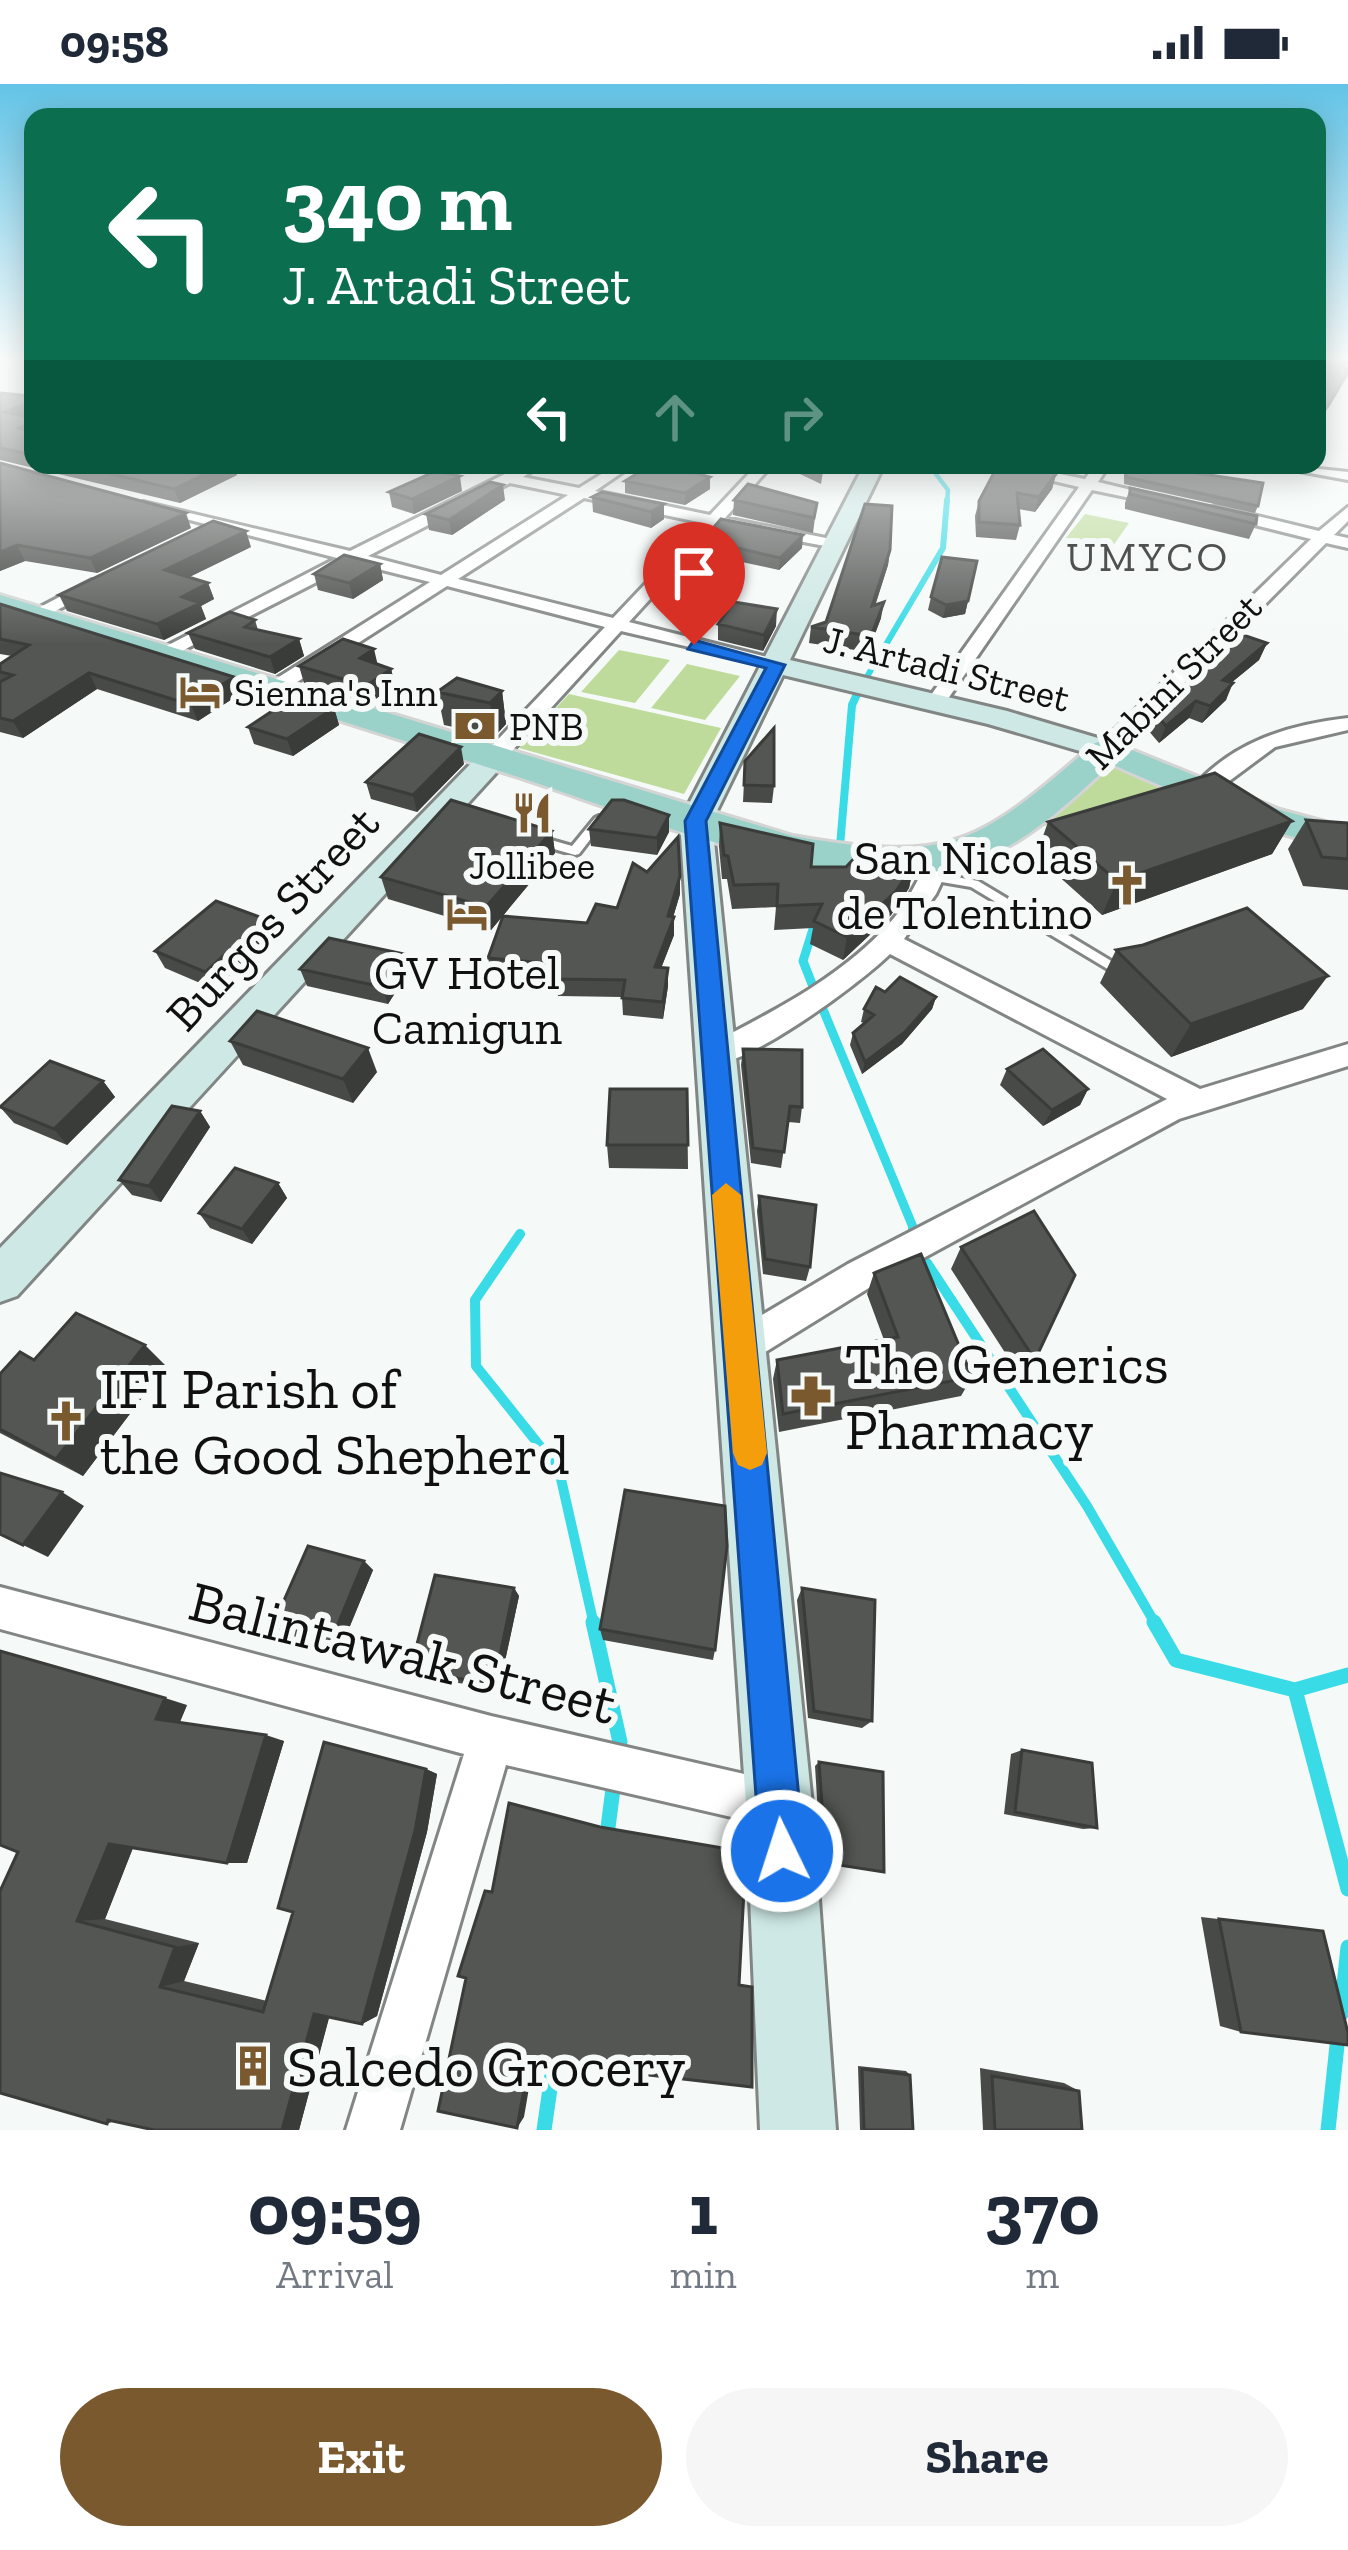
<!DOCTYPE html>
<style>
:root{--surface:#fff;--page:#f6f6f7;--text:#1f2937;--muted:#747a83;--accent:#7a592f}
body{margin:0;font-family:"Zilla Slab",serif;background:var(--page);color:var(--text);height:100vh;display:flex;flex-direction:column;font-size:45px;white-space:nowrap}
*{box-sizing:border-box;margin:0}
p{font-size:39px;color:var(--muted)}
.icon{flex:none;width:66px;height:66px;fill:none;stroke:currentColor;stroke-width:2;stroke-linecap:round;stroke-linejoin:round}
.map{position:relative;height:2046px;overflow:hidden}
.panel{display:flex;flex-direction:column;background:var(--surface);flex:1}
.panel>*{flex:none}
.hud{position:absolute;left:24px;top:24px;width:1302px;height:366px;border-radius:24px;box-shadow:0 6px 30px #0003;background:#0b6e4f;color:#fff;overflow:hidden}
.pin{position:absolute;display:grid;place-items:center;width:102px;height:102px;color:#fff;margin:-123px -51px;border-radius:50% 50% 50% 0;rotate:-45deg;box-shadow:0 0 12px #0007}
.pin .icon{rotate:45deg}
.me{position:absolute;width:132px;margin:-66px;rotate:356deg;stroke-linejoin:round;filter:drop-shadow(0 0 9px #0008)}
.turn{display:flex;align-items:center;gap:42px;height:252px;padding:0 60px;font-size:54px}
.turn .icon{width:156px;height:156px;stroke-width:2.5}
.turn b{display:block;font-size:84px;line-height:102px}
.lanes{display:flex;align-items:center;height:114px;padding:0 60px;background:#0003;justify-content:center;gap:60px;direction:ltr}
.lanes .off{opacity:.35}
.eta{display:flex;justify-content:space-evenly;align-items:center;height:204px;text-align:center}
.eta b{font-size:72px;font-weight:800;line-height:84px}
.button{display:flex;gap:24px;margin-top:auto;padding:24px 60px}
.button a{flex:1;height:138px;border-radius:72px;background:var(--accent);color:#fff;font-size:48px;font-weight:800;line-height:138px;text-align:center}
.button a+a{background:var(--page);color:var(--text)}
.status{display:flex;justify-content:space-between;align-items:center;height:84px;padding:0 60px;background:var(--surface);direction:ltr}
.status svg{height:33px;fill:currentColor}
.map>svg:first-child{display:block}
.green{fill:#bedb9b}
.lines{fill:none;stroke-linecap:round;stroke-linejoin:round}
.stream-far5{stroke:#39dbe6;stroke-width:4.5}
.stream-far4{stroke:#39dbe6;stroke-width:6}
.stream-far3{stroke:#39dbe6;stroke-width:8}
.stream-far2{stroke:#39dbe6;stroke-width:9}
.stream-far1{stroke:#39dbe6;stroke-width:10}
.stream{stroke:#39dbe6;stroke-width:15}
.lane-casing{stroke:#818583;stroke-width:6}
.street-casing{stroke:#818583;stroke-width:6}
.secondary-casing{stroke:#818583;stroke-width:6}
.primary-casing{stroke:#d4d4d4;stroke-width:6}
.lane{fill:#fff;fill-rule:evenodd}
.street{fill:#fff;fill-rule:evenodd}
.secondary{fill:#cde8e5;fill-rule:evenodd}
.primary{fill:#9ad2ca;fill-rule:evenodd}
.wall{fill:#474a47}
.shaded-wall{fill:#3a3c3a}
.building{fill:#535653;stroke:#3a3c3a;stroke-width:3}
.route{fill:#1a73e8;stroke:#114b97;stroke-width:3}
.slow{fill:#f59e0b}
.labels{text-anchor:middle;stroke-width:12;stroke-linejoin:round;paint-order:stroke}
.far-street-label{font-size:39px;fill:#0f100f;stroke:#f5faf8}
.far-poi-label{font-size:39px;fill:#0f100f;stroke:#f5faf8;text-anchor:start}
.far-neighbourhood-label{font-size:42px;letter-spacing:3px;fill:#4e514f;stroke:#f5faf8}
.poi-label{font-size:48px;fill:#0f100f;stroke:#f5faf8;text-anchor:end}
.street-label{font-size:48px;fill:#0f100f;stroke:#f5faf8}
.near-poi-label{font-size:57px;fill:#0f100f;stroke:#f5faf8;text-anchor:start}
.near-street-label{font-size:57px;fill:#0f100f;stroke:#f5faf8}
</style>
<div class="status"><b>09:58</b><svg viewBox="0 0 49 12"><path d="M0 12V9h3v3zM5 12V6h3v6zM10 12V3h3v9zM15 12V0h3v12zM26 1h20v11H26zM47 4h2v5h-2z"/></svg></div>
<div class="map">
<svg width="1348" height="2046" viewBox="0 0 1348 2046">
<rect width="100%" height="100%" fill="#f5faf8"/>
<path class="green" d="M1085,430L1129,439L1108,469L1062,459Z
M619,566L670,576L635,619L581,608Z
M687,580L740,592L705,636L651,624Z
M569,610L721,644L684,710L519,664Z
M1114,674L1183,705L1018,749Z"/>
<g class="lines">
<path class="stream-far5" d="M936,381L932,385L948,406L947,419"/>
<path class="stream-far4" d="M865,596L943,464L947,416"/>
<path class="stream-far3" d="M840,762L852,621L858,608"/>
<path class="stream-far2" d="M814,842L803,877L814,905
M822,923L915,1148"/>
<path class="stream-far1" d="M913,1145L916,1151
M520,1150L475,1216L476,1282L559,1386L594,1541
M927,1179L1087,1422L1156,1541"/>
<path class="stream" d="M593,1538L620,1658
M1154,1538L1176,1576L1295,1606L1348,1591
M1295,1606L1348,1805
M607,1751L614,1697
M1341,1930L1348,1863
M544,2046L555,1970
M1328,2046L1338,1952"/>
<g class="lane-casing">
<path id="lane" d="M599,732L605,736L579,770L575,771L533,759L531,756L537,752L572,762L595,734Z
M934,789L978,797L1128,887L1126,890H1116L971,803L930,796V790Z"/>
</g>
<g class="street-casing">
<path id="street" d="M523,381H541L523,393L579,404L616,381H633L595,407L710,431L757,381H772L725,434L841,457V465L717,442L629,538L783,577V585L621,547L501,679L493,680L482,674L485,669L605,543L447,502L280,609H266V601L430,498L354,479L168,574L151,570L337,474L143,424V418L350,467ZM510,399L568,411L441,491L368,472ZM584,414L703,439L613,534L458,495Z
M986,381H1015L1085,395L1095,381H1109L1098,398L1177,417L1169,422L1092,406L943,622L936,624L926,618L1079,403Z
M1281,381L1348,388V396L1288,385Z
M1216,422L1319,447L1348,423V437L1334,451L1348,454V464L1326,459L1115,671H1099V661L1311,455L1210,430V424Z
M92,496L107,500L40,535L25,531Z
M1348,634V646L1275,663L1209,712H1193L1190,707C1231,658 1287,641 1348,634Z
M940,768L952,776L936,810L904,855L1200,1005L1348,960V982L1179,1035L872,1202L754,1275L741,1280L728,1275L723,1263L728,1251L848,1180L1167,1015L890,870C863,897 738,991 703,980L699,972L703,964C770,929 844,893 894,834C910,815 919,792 931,771Z
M0,1503L491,1632L779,1698L796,1704L802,1721L796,1738L779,1744L506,1681L400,2046H346L464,1670L0,1545Z"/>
</g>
<g class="secondary-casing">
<path id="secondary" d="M864,381H884L790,576L1007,627L1118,660L1122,666L1107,675L988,640L783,591L712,737L812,1721L836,2046H760L746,1721L680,737Z
M493,665L504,668L508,674L504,680L17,1212L0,1218V1164L482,668Z"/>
</g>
<g class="primary-casing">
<path id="primary" d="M0,511L793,752C952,780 976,762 1095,659L1107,656L1280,726L1348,744V768L1254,742L1111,680C1062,725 1013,773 945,786C824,810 630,729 512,691C342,637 171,583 0,529Z"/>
</g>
<use href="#lane" class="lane"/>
<use href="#street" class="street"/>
<use href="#secondary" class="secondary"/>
<use href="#primary" class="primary"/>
</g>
<path class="wall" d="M1317,274H1348V285H1346L1348,288L1323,333L1317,332V288L1320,283L1317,282Z
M0,309L33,333L30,334H33V381H234L237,391L180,419L0,376Z
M0,379L191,444L97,489L25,477L0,487Z
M781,381H824L821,400Z
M1126,382L1258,422L1255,429L1124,400V389Z
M1056,390L1052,405L1035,428L1018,425L1020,441L1016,456L976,453L975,432L979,417Z
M710,393V405L685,421L625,409V397Z
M1130,404L1256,440L1249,455L1125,425V419Z
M462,407L414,430L392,423L389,408Z
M592,413L664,420V435L651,444L593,428Z
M505,416L452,451L429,446L426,430Z
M734,416L817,419L813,449L733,431Z
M721,435L802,464L779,486L728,475L701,506L675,500V488Z
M251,463L189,493L208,499L214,515L201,522L206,535L164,556L67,527L59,511Z
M890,466L888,481L875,521L881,534L868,568L809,559L811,543L826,538Z
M977,477L965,530L943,534L928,526L931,513Z
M380,480L383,496L353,515L318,506L314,490Z
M0,520L234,593L240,610L198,637L97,605L23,654L0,648V580L12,572L0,570Z
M255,536L258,546L299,555L304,572L275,590L195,565L188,549Z
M718,540L776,542L763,567L718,556Z
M1267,559L1259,576L1231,599L1226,616L1202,639L1189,634L1159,659L1147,645L1154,628Z
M378,580L391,585L395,601L370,619L304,599L299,582Z
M502,607L506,640L495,652L444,641L437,608Z
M334,624L339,641L293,672L254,660L248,643Z
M745,677L774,702L772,719L743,718Z
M464,680L417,728L371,715L366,698Z
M669,731V748L657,771L591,762L589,745Z
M1306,736L1348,739V806L1303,802L1288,765Z
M1292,737L1272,770L1102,831L1036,772L1048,738Z
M720,739L811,783L914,780L909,804L891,831L843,876L810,860L813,844L774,846L776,823L732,825L727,795H722L719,763Z
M552,747L555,769L491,846L388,815L381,793Z
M680,810L673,833L674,851L661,884L668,902L663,935L623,931L622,913L558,912L556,897L492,891L488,874L587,839L617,824Z
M265,835L272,853L214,905L165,884L155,867Z
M1116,866L1303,925L1171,973L1100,899Z
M404,870L409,887L388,920L307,902L300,885Z
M885,908L936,913L932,925L902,960L862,990L850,961L853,949L864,939L861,938L864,925Z
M230,957L377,988L353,1019L243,981Z
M743,965L802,1023L800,1039L788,1038L781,1084L751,1079L741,981Z
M1007,985L1088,1005L1080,1021L1043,1042L1000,1001Z
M103,997L115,1013L67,1061L14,1039L0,1023Z
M687,1005L688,1085L609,1084L607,1061Z
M200,1027L210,1043L161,1118L132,1111L119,1096Z
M278,1099L287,1114L252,1160L210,1144L199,1129Z
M759,1112L810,1183L806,1197L763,1190L757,1127Z
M961,1163L1035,1276L1022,1295L951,1185Z
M874,1189L972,1293L961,1312L779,1348L773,1295L777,1276L884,1256L867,1210Z
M34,1276L166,1282L83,1392L0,1349V1290Z
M364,1477L373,1486L338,1571L282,1555L270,1548Z
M514,1504L519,1512L499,1605L418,1593L410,1587Z
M802,1504L872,1637L862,1644L808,1634L797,1516Z
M600,1545L715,1566L713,1576L603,1556Z
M187,1621L180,1638L284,1657L247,1779L133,1764L105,1835L199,1859L184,1897L267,1917L426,1685L437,1690L427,1748L377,1932L362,1940L329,1933L299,2046L114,2037L107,2040L18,1768Z
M1022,1666L1097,1744L1083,1745L1004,1730L1011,1670Z
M819,1678L884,1788L821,1779L815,1682Z
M1201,1833L1323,1847L1241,1948L1220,1942Z
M858,1982L906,1987L910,1991L913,2046H860Z
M980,1984L1064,1999L1079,2007L1082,2046H983Z"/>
<path class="shaded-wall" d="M33,317V333L12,341L5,328Z
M33,337V354L19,344Z
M224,381H234L237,391L180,419L174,405Z
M1056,390L1052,405L1035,428L1039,413Z
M460,392L462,407L414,430L412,415Z
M710,393V405L685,421V409Z
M503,401L505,416L452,451L449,436Z
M664,420V435L651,444V428Z
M186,429L191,444L97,489L90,474Z
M246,447L251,463L171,502L165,486Z
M803,451L802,464L779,486L780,474Z
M17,461L25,477L0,487V468Z
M729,462L728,475L701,506V493Z
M890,466L888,481L870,538L872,522Z
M380,480L383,496L353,515L349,499Z
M208,499L214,515L201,522L206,535L164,556L157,540L182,513Z
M968,517L965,530L943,534L946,521Z
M884,518L881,534L868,568L871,552Z
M777,525L776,542L763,567L764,551Z
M299,555L304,572L275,590L270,573Z
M1267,559L1259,576L1215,612L1223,596Z
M374,565L378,582L360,574Z
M391,585L395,601L370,619L366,602Z
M89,589L97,605L23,654L13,637Z
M234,593L240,610L198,637L191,621Z
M1233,599L1226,616L1202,639L1210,622Z
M502,607L506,640L495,652L490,619Z
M1196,617L1189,634L1159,659L1166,642Z
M334,624L339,641L293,672L287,655Z
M461,663L464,680L417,728L413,711Z
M669,731V748L657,771V754Z
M1292,737L1272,770L1102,831L1117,797Z
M552,747L555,769L491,846L486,823Z
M914,780L909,804L891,831L843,876L847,853Z
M680,792V810L669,847L674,833V851L655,900V883Z
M265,835L272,853L214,905L205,888Z
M404,870L409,887L388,920L382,903Z
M668,884V902L663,935V918Z
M1328,892L1303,925L1171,973L1191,940Z
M936,913L932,925L902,960L862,990L865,978Z
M368,964L377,988L353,1019L343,995Z
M103,997L115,1013L67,1061L54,1045Z
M1088,1005L1080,1021L1043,1042L1052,1026Z
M200,1027L210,1043L161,1118L149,1102Z
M278,1099L287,1114L252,1160L242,1145Z
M145,1261L166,1282L83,1392L56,1375Z
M62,1408L84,1422L48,1473L23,1461Z
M364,1477L373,1486L338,1571L328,1564Z
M514,1504L519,1512L499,1605L494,1600Z
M165,1614L187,1621L178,1642L156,1635Z
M266,1651L284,1657L247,1779H227Z
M426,1685L437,1690L427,1748L377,1932L362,1940Z
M109,1760L134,1761L105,1835L77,1837Z
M199,1859L184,1897L160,1903L175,1863Z
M332,1923L299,2046H282L314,1930Z
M535,1969L524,2033L517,2044L529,1977Z"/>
<path class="building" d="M1326,274H1338L1348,288L1328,322L1317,320V288Z
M0,309L33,312V317L5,328L33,334V337L19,344L33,348V371L0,364Z
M0,379L186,429L90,474L17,461L0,468Z
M74,381H224L174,405Z
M651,381H665L710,393L685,409L625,397Z
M998,381H1025L1056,390L1039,413L1017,409L1020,441L979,438V417Z
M1126,382L1196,389L1263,399L1258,422L1126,393Z
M436,387L460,392L412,415L389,408Z
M490,398L503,401L449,436L426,430Z
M748,400L817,419L814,434L734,416Z
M1130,404L1257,432L1256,440L1130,410Z
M602,408L664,420L651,428L592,413Z
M865,420L892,422L890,466L872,522L884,518L871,552L811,543L826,538Z
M721,435L803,451L780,474L729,462L701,493L675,488Z
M213,437L246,447L165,486L208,499L182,513L200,519L157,540L59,511Z
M344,471L380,480L349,499L314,490Z
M942,473L977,477L968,517L946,521L931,513Z
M734,518L777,525L764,551L718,540Z
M0,520L234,593L191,621L89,589L13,637L0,634V598L13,591L0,588V580L29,561L0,555Z
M230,528L255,536L245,543L299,555L270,573L188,549Z
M1240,550L1267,559L1223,596L1233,599L1210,622L1196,617L1166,642L1154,628Z
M343,555L374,565L360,574L391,585L366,602L299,582Z
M457,594L502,607L490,619L437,608Z
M295,612L334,624L287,655L248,643Z
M774,644V702L744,701L745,677Z
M419,650L461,663L413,711L366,698Z
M1215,689L1292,737L1117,797L1048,738Z
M451,716L552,747L486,823L381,793Z
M612,716H624L669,731L657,754L589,745Z
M1306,736L1348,739V775L1322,773Z
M720,739L813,760L811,783H846L862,766L914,780L896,807L847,853L814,837L822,820L777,822L778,800L734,801L728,772L724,771Z
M678,753L680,792L668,832L674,833L655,883L668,884L663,918L622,914L625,896L556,895L558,880L488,874L503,832L587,839L596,820L617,824L633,779L647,788Z
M216,817L265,835L205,888L155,867Z
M1247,824L1328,892L1191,940L1116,866L1143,861Z
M329,854L404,870L382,903L300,885Z
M900,893L936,913L905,948L865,978L853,949L874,931L864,925L876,903L885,908Z
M257,927L368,964L343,995L230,957Z
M743,965L802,966V1023L790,1022L784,1068L753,1064Z
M1043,965L1088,1005L1052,1026L1007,985Z
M50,977L103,997L54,1045L0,1023Z
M610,1005H687L688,1061H607Z
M172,1022L200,1027L149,1102L119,1096Z
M235,1084L278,1099L242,1145L199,1129Z
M759,1112L816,1121L810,1183L765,1175Z
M1034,1127L1075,1191L1035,1276L961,1163Z
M921,1170L972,1293L783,1330L777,1276L898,1253L874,1189Z
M76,1229L145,1261L56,1375L0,1345V1290L20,1268L34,1276Z
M0,1389L62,1408L23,1461L0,1450Z
M625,1406L725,1422L727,1462L715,1566L600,1545Z
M308,1462L364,1477L328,1564L270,1548Z
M435,1491L514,1504L494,1600L410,1587Z
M802,1504L875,1516L872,1637L814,1627Z
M0,1567L165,1614L156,1635L266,1651L227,1779L109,1760L77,1837L175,1863L160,1903L263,1928L293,1828L278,1824L324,1658L426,1685L415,1747L362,1940L314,1930L282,2046H154L108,2036L107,2040L0,2009V1807L18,1768L0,1761Z
M1022,1666L1092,1679L1097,1744L1015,1728Z
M819,1678L883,1688L884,1788L826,1779Z
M509,1719L600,1743L746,1768L739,1901L752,1903V2003L529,1977L517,2044L438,2027L466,1894L458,1892L485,1807L492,1808Z
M1219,1835L1323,1847L1348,1949V1961L1241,1948Z
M862,1985L910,1991L913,2046H864Z
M992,1992L1079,2007L1082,2046H995Z"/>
<linearGradient id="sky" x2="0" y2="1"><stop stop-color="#62c4e7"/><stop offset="0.49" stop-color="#fafdfc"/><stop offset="1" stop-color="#fafdfc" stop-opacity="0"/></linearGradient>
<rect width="1348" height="561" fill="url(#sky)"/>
<path class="route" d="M694,556L785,581L706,737L804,1767L797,1782L782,1789L766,1782L760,1767L685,737L766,584L688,565Z"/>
<path class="slow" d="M726,1099L741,1111L767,1369L762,1381L750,1386L738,1381L733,1369L712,1111Z"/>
<defs>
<g id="hotel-bare" transform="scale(3.24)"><path d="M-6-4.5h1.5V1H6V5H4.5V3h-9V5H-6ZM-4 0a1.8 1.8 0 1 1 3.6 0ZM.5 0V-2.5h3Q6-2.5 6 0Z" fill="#7a592f" stroke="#f5faf8" stroke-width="2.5" paint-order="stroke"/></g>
<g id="bank-bare" transform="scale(3.24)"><path d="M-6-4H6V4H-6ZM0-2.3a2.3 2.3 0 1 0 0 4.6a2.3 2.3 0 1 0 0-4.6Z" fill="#7a592f" stroke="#f5faf8" stroke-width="2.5" paint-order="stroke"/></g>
<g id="restaurant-bare" transform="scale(3.24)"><path d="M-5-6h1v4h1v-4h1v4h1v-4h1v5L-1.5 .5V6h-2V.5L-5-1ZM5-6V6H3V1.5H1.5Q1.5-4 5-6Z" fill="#7a592f" stroke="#f5faf8" stroke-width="2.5" paint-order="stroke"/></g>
<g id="church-bare" transform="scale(3.24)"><path d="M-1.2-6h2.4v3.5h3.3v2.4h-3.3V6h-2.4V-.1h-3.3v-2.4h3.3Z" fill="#7a592f" stroke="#f5faf8" stroke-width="2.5" paint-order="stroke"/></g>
<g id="pharmacy-bare" transform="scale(3.24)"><path d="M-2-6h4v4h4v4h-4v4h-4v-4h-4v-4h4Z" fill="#7a592f" stroke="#f5faf8" stroke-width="2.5" paint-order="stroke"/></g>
<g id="building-bare" transform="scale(3.24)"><path d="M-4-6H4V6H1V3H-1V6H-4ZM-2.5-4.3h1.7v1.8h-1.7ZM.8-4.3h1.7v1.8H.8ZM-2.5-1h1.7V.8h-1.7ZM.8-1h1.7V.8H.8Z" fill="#7a592f" stroke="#f5faf8" stroke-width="2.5" paint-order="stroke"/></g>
</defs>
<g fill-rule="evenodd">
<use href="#hotel-bare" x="200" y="608"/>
<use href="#bank-bare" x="475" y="642"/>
<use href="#restaurant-bare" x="532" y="729"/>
<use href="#church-bare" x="1127" y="801"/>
<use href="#hotel-bare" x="467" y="830"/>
<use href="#pharmacy-bare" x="811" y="1312"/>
<use href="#church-bare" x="66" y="1337"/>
<use href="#building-bare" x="253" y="1982"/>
</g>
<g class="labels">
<g class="far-street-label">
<text transform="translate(947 584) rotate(14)" y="14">J. Artadi Street</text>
<text transform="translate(1173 597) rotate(-45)" y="14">Mabini Street</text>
</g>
<g class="far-poi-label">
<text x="234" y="622">Sienna's Inn</text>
<text x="509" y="656">PNB</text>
<text x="532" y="795" text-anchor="middle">Jollibee</text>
</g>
<g class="far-neighbourhood-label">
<text x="1148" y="487">UMYCO</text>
</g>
<g class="poi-label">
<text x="1093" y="790">San Nicolas<tspan x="1093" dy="55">de Tolentino</tspan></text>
<text x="467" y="905" text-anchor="middle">GV Hotel<tspan x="467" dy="55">Camigun</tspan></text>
</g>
<g class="street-label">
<text transform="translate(272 834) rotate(-47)" y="17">Burgos Street</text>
</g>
<g class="near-poi-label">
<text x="845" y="1299">The Generics<tspan x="845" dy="66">Pharmacy</tspan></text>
<text x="100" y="1324">IFI Parish of<tspan x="100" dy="66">the Good Shepherd</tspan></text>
<text x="287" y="2002">Salcedo Grocery</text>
</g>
<g class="near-street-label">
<text transform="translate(403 1568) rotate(14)" y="20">Balintawak Street</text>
</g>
</g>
</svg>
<div class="pin" style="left:694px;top:561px;background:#d93025"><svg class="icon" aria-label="arrive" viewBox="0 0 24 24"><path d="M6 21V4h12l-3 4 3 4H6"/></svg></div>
<svg class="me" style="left:782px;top:1767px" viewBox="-20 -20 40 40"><circle r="17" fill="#1a73e8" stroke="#fff" stroke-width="3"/><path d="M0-11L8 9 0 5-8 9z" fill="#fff"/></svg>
<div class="hud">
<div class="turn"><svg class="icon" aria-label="left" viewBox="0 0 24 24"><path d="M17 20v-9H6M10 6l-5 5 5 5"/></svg><div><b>340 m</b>J. Artadi Street</div></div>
<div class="lanes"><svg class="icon" aria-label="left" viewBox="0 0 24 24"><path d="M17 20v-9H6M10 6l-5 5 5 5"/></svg><svg class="icon off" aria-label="ahead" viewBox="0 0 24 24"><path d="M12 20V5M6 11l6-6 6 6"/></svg><svg class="icon off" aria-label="right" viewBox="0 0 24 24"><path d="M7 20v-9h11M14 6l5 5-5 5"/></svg></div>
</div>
</div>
<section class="panel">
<div class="eta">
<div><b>09:59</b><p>Arrival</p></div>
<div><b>1</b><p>min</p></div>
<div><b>370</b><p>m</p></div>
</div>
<div class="button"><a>Exit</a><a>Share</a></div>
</section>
